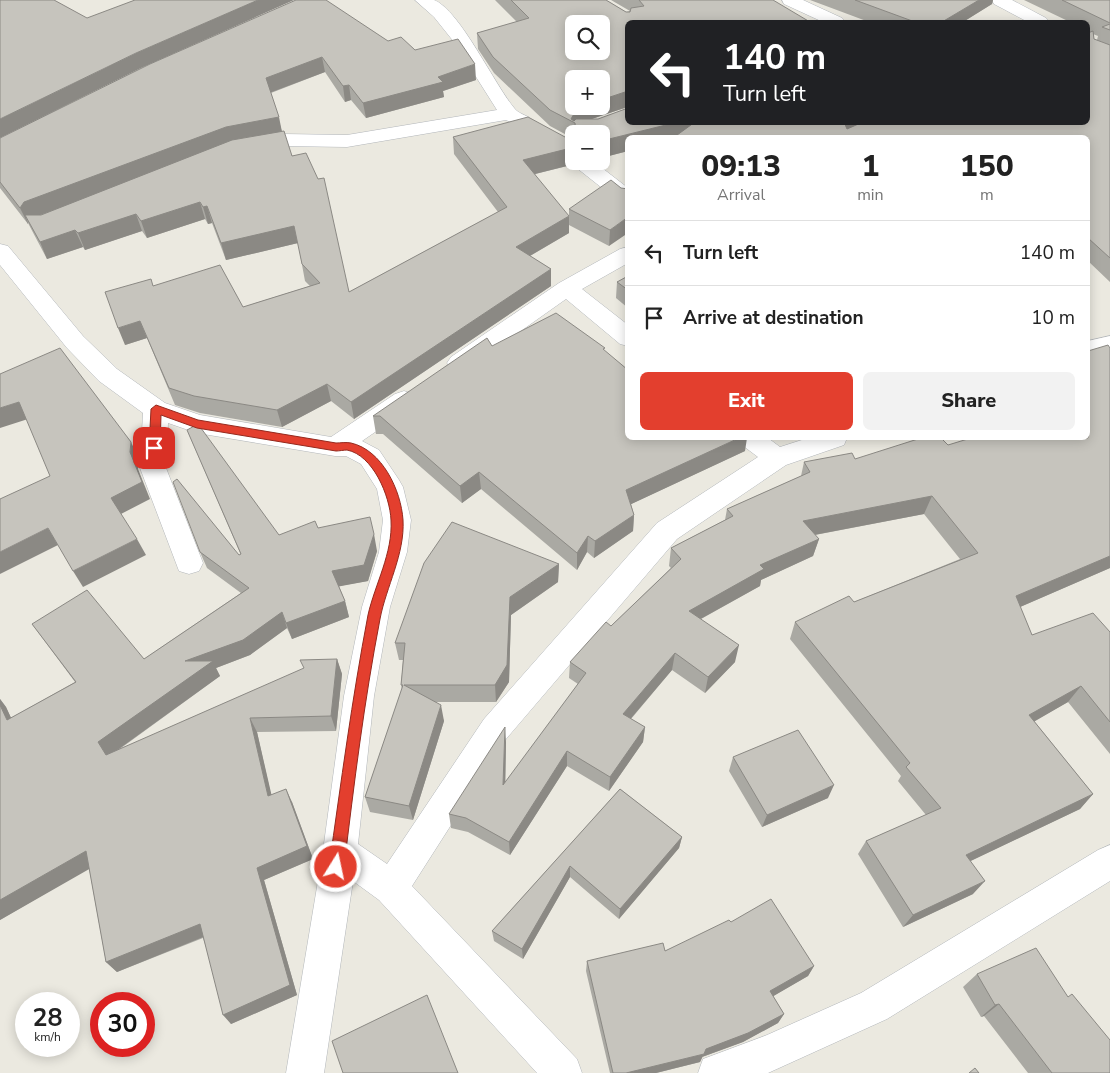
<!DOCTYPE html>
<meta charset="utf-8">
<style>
:root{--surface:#fff;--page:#f2f2f2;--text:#222;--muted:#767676;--line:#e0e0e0;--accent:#e33f2e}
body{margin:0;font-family:"Nunito Sans",sans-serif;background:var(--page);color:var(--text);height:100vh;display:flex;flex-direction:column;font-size:19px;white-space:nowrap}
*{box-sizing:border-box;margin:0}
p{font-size:16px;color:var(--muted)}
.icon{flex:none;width:28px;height:28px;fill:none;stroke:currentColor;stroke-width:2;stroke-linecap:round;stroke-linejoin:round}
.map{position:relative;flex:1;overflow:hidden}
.details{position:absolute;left:625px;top:135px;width:465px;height:305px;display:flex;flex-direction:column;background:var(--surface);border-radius:8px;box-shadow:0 2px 12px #0003}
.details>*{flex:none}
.top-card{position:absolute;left:625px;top:20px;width:465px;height:105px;border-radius:8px;box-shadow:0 2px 12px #0003;background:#202124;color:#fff;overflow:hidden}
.fabs{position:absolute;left:565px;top:15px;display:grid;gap:10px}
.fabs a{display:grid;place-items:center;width:45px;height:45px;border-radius:8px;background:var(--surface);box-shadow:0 2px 12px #0003;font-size:25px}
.speed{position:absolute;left:15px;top:992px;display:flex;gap:10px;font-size:25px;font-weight:700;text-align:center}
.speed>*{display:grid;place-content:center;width:65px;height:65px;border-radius:50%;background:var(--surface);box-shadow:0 2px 12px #0003;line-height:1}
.speed small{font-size:12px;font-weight:400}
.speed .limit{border:8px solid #d22;background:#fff;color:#111}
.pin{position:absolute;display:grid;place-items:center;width:42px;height:42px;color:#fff;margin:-21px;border-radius:10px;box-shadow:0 2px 8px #0006}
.me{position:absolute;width:55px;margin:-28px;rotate:10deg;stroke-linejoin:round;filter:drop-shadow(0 0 4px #0008)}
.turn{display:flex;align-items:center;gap:18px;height:105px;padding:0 15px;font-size:22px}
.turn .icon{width:65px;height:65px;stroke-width:2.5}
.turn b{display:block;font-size:35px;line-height:42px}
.eta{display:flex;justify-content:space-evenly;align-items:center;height:85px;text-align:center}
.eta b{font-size:30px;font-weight:800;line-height:35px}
.action{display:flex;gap:10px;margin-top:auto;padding:10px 15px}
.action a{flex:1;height:58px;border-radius:8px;background:var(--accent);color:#fff;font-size:20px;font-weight:800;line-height:58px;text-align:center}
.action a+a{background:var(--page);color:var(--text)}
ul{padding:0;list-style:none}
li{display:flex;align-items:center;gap:15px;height:65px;padding:0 15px;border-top:1px solid var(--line)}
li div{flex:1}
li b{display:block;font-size:19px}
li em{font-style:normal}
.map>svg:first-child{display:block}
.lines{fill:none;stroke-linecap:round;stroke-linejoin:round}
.minor-casing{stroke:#b2b6ba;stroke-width:1}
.minor{fill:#fff;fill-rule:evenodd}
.wall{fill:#aaa9a3;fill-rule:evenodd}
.shaded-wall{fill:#8b8984}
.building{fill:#c6c4bd;stroke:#8b8984;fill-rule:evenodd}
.route{fill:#e33f2e;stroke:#94291e}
</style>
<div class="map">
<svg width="1110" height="1073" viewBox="0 0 1110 1073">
<rect width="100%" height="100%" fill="#ebe9e0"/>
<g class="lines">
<g class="minor-casing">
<path id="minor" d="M415,0C420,0 429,0 434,0C460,10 495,86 515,109C520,115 529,115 534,122L531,126L524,128L506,120L347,147L283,146L250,153L243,151L240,147L243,143L283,134L347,135L497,110L454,42L434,17Z
M782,0H803L842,18L845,22H823L784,4Z
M992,0H1012L1046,18L1049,22H1028L994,4Z
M573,157L574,161H593L628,188V205L621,203L573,165L570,161Z
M0,244L8,246L83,336L117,369L165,403L200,415L331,437L395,394L404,391L413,394L416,400L413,406L362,441L379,450L399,480L403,487L411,520L407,552L390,607L374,696L358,844L387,864L484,719L657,523L758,457L742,445L739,438H768L780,447L808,438H847L844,445L786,465L677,539L506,739L412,886L577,1059L582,1073H537L379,900L353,881L324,1073H286L323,851L344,696L362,607L379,552L383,520L377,489L361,464L346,456H335L197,433L168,423L166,468L203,563L199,571L189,574L179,571L140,468L143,413L99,381L67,348L0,265Z
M628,247V263L582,289L628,325V346L620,344L566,299L467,369L459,371L451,369L447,363L451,357L559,283L620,249Z
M1110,336V352L1088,357V341Z
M1110,845V881L887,1019L768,1073H698L703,1059L767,1035L861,993L1098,850Z"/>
</g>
<use href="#minor" class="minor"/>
</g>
<path class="wall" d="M495,0H606L626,12L630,11L611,0H773L628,22V107L591,119L805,123L860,122L857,125L863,122H953L949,123L1088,122L1089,32L1088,31V22H1070L1024,0H1110V282L1088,261V138H628V151L601,158V134H574V139L550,126L494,73L478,49L477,33L517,22ZM1093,34L1098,36L1097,40L1094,39Z
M810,0H993L992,4L963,22H869Z
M388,41L415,50L476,80L443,91L444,97L366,118L351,100L345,102L325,72L271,93L282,132L349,292L498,212L454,154L453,137L573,156L571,158V165L535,174L569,233L530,256L551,269V286L354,419L331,401L282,427L200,413L175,405L147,338L125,345L153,286L243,307L310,286L305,281L298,243L226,260L212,223L208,224L205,219L147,238L142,231L85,250L83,247L47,259L28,223V224L0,188V138Z
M621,188L609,246L569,225V209Z
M628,276V308L616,298L617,282Z
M492,346L605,351L628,438L745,451L631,504L634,515L633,531L594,558L587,552L577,570L481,489L462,503L383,434H376L373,416Z
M1110,348V568L1020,607L1032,635L1110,632V754L1068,702L1034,721L1093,794L1080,809L970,861L973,894L903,927L858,854L866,841L926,815L898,781L901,776L790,639L795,622L854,602L960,559L924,514L815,535L819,539L813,556L761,580L760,586L701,619L735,662L705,693L672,670L631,719L645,727L643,742L609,791L567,766L510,855L468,832L451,828L449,814L506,742L505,783L578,684L569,678L570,662L611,626L671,568L669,566L671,548L725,520L727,509L801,476L804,462L855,459L948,445L1088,438Z
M187,430L279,535L318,528L377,551L368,581L339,586L345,601L349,617L292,639L287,628L250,655L216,668L220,676L117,751L337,659L342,674L336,731L257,732L271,795L292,802L313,859L264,880L297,995L231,1024L203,938L117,972L106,962L89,868L0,920V699L6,707L11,718L75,682L32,624L144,659L241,593L207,568L200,552L239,555H241Z
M559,564L558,582L511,615L509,682L496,702H436L444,721L413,820L370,812L365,797L402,689L401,685L403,660H399L395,643Z
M733,757L828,798L762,827L729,771Z
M620,789L682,837L679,848L619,919L570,877L523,959L494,941L492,931Z
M731,922L814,966L808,976L773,996L784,1014L778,1023L743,1042L702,1057L700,1062L656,1073H610L586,971L587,961L665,951Z
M977,974L1110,1073H1028L984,1016L981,1017L963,987Z"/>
<path class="shaded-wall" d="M258,0H294L141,68L0,138V119L136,53Z
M979,0H993L992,4L963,22H942Z
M322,57L325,72L269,93L266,78Z
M475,64L476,80L443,91L444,97L366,118L363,103Z
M349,85L351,100L345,102L343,86Z
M628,91L627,107L589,120L575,123L571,119L575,112L585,106H601V100Z
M279,117L282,132L31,218L25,215L28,223V224L20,208L24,202L226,127Z
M678,122H704L682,138H628V151L601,158V141Z
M843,122H860L839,138Z
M917,122H953L916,132Z
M573,139V156L571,158V165L523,177V160L568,144Z
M200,202L205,219L147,238L141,221Z
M207,206L212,223L208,224L203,207Z
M136,214L142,231L85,250L78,233Z
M569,216V233L516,264V247Z
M628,217V233L609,246L610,230Z
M294,226L298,243L226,260L221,243Z
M75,230L83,247L47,259L40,242Z
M551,269V286L354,419L351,402Z
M140,321L147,338L125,345L118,328Z
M327,384L331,401L282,427L277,410Z
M19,402L28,419L0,428V408Z
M739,438H747L745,451L625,507L626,490Z
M131,442L139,459L138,469L150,499L119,515L111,498L130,452Z
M479,472L481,489L462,503L460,486Z
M932,496L924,514L798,538L803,521Z
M634,515L633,531L594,558L595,541Z
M48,528L58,545L0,574V552Z
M374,534L377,551L368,581L336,587L332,571Z
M588,536L587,552L577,570V553Z
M137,539L146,555L83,587L73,571Z
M819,539L813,556L761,580L760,586L686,627L689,611L760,565Z
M1110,556V568L1006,613L1016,596Z
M559,564L558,582L511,615L509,682L496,702L495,685L510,597Z
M345,601L349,617L292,639L286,623Z
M282,612L287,628L250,655L216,668L220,676L109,756L106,755L98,742L185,661Z
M739,645L735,662L705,693L708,677Z
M675,653L672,670L621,730L623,714Z
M337,659L342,674L336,731L331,716Z
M1081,686L1068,702L1018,731L1029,715Z
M0,699L6,707L19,735L7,720L0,705Z
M441,705L444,721L413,820L409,806Z
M250,718L257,732L275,810L268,796Z
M505,727L506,742L505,800L503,785Z
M645,727L643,742L609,791L610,777Z
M567,751V766L510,855L509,842Z
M834,785L828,798L762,827L767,815Z
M286,789L292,802L313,859L264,880L297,995L231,1024L223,1015L257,868Z
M1093,794L1080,809L956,868L966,855Z
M682,837L679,848L619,919L620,909Z
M86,851L98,864L0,920V900Z
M570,866V877L523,959L522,949Z
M985,881L973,894L903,927L913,915Z
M200,924L208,935L117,972L106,962Z
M814,966L808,976L765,1001L770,991Z
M999,1004L984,1016L981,1017L995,1005Z
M784,1014L778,1023L743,1042L702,1057L706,1049Z
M704,1054L700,1062L656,1073H626Z"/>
<path class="building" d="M0,0H54L87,18L135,0H258L136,53L0,119Z
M296,0H326L388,41L401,37L415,50L458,39L475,64L438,77L443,82L363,103L349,85L343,86L322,57L266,78L279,117L226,127L24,202L20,208L0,182V138L150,64Z
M511,0H606L626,12H630L631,8L644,6L639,0H773L810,22H628V91L601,100V79H574V106H585L575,112L571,119L574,121L576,119H598L628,108V122H678L601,141V134H576L575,123L550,110L493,57L477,33L529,18ZM574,24H601V51H574Z
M855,0H979L942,22H915Z
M1062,0H1110V23Z
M1110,24V30L1102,27Z
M1093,31L1094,39L1110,45V258L1088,238V138H673L695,122H844L847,129L863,122H918L919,123H953L957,122H1088V33Z
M528,117L565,137L573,139L568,144L571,148L523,160L569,216L516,247L551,269L351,402L327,384L277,410L194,396L169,388L140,321L118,328L105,292L151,279L153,286L220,265L243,307L320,283L302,264L294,226L221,243L207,206L203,207L200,202L141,221L136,214L78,233L75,230L40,242L25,215H41L232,140L284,131L292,156L306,153L318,179L324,178L349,292L507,207L453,137Z
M611,180L621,188L628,189V217L610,230L569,209Z
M628,276V290L617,282Z
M556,313L605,348L603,349L628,370V438H739L626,490L634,515L595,541L588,536L577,553L479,472L460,486L380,416H373L487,338L492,346Z
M1108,345L1110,348V556L1016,596L1032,635L1093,613L1110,632V722L1081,686L1029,715L1093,794L966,855L985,881L913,915L866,841L941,808L906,767L910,763L795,622L849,596L854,602L978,553L932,496L803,521L819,539L760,565L764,569L689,611L739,645L708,677L675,653L623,714L645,727L610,777L567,751L509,842L466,818L449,814L505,727L503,785L586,673L570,662L606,622L611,626L681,559L671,548L733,516L727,509L810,472L804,462L852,453L855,459L921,438H941L948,445L971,438H1088V351Z
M60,348L131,442L130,452L142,482L111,498L137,539L73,571L48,528L0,552V499L50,476L19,402L0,408V374Z
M198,424L279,535L315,521L318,528L370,517L374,534L364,565L332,571L345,601L286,623L282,612L243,640L185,661H213L98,742L106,755L304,668L300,660L337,659L331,716L250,718L268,796L286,789L307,846L257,868L290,985L223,1015L200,924L106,962L86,851L0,900V705L7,720L76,682L32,624L87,590L144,659L249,588L200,552L173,482L177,479L239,555L241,554L187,430Z
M452,522L559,564L510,597L507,665L495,685H404L441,705L409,806L365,797L403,685H401L405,643H395L424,563Z
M798,730L834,785L767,815L733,757Z
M620,789L682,837L620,909L570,866L522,949L492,931Z
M771,899L814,966L770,991L784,1014L748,1033L706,1049L704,1054L626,1073H613L587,961L663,943L665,951L729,920L731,922Z
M1036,948L1068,997L1072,994L1110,1040V1073H1052L999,1004L995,1005L977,974Z
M427,995L458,1073H343L332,1041Z
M975,1068L979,1073H969Z"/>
<path class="route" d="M156,405L198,420L336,443C340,443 346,442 351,443C382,450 401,490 403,520C405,554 386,587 380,619C364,702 354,784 344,867L341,872L336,874L332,872L329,867C341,783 352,699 368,615C375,584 393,553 391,520C390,496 373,455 347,450C344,450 339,451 336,451L197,428L161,415L160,448L158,451H150L149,448L151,409Z"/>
</svg>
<div class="fabs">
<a><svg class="icon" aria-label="search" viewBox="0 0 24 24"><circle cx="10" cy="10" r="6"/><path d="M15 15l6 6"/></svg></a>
<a>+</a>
<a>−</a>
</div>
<div class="speed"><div>28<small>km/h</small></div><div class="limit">30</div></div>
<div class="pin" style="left:154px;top:448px;background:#d93025"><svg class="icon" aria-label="arrive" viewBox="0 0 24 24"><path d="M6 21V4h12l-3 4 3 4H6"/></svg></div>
<svg class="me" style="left:336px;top:867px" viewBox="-20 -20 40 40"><circle r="17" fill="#e33f2e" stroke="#fff" stroke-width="3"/><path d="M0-11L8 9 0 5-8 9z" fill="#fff"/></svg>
<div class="top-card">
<div class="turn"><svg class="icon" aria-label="left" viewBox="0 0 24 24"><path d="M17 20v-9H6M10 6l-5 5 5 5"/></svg><div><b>140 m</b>Turn left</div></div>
</div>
<section class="details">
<div class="eta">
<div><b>09:13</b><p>Arrival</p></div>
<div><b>1</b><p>min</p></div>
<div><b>150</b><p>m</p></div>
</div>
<ul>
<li><svg class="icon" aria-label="left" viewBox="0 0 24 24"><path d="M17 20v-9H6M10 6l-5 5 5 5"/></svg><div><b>Turn left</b></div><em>140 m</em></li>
<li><svg class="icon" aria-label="arrive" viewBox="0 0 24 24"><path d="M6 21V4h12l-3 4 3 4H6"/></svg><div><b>Arrive at destination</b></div><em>10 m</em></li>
</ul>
<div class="action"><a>Exit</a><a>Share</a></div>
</section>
</div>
